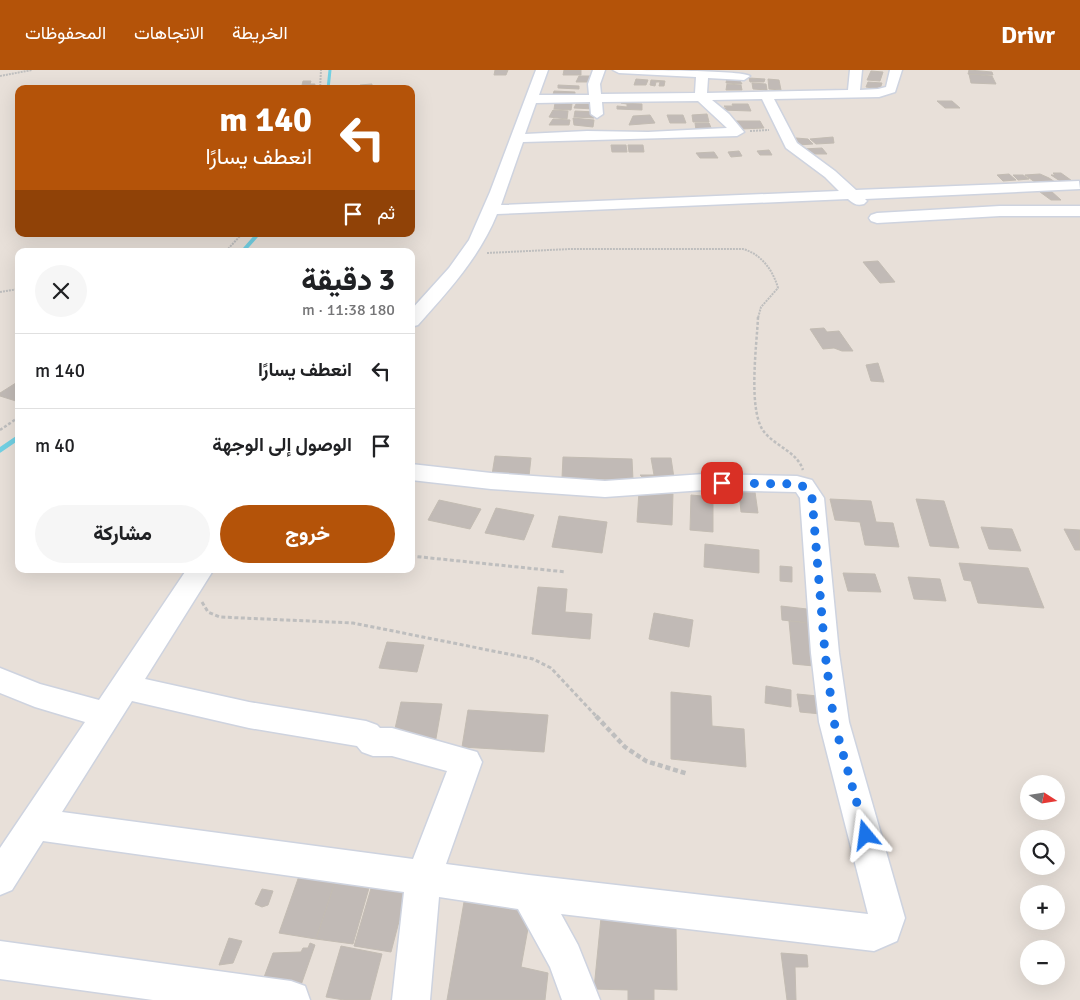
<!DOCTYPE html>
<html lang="ar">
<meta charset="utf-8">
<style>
:root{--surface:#fff;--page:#f6f6f6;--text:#202124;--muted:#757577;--line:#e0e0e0;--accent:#b45309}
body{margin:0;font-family:Signika,Vazirmatn,sans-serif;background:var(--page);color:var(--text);direction:rtl;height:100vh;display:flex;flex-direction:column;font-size:19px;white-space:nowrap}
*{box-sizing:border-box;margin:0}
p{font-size:16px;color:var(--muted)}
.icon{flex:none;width:28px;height:28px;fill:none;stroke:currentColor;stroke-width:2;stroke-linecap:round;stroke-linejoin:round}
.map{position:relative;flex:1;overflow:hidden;direction:ltr}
.drawer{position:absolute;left:15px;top:178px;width:400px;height:325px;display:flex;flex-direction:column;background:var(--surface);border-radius:10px;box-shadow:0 5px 20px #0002;direction:rtl}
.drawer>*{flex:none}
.banner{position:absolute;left:15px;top:15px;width:400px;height:152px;border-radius:10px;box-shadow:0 5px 20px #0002;direction:rtl;background:#b45309;color:#fff;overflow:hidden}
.needle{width:32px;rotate:102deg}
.fabs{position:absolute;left:1020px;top:705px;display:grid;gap:10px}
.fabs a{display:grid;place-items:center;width:45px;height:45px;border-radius:50%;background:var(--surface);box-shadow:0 5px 20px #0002;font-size:25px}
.pin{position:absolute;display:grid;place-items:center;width:42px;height:42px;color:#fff;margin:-21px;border-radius:10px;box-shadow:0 2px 8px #0006}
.me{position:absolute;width:55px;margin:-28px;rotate:344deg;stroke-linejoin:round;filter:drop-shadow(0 0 4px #0008)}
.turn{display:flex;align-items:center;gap:18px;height:105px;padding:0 20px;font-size:22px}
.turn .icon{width:65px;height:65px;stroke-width:2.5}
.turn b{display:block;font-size:35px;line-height:42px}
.then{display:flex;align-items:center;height:48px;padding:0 20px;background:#0003;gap:10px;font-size:19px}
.round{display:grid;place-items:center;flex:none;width:52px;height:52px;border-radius:26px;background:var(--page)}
.head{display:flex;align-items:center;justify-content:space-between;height:85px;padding:0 20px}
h1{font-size:30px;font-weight:800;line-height:38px}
.action{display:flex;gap:10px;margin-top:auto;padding:10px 20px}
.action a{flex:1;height:58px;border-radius:30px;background:var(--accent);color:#fff;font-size:20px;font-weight:800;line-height:58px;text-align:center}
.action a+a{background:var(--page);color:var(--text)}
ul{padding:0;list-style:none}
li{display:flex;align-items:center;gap:15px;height:75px;padding:0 20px;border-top:1px solid var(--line)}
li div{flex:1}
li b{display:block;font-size:19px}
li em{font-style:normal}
header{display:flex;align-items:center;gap:30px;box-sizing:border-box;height:70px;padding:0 25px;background:var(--accent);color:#fff}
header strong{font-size:24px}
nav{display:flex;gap:28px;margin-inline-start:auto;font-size:18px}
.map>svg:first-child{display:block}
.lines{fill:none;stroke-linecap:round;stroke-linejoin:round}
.stream-far2{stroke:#72d1e4;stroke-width:3}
.stream-far1{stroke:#72d1e4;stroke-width:4}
.stream{stroke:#72d1e4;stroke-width:5}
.building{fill:#c1bab6;stroke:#c3bcb3}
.minor-casing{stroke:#ced3df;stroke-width:3}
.path-far3{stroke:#bebebe;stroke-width:2;stroke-dasharray:2 1;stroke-linecap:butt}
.path-far2{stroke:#bebebe;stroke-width:2.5;stroke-dasharray:3 2;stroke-linecap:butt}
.path-far1{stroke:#bebebe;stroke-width:3;stroke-dasharray:4 2.5;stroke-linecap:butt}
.path{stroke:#bebebe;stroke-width:4.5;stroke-dasharray:5 3;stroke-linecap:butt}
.minor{fill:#fff;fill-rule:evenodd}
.route{stroke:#1a73e8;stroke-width:9;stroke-dasharray:0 16.2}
</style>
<header>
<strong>Drivr</strong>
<nav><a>الخريطة</a><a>الاتجاهات</a><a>المحفوظات</a></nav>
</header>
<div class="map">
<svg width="1080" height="930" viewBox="0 0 1080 930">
<rect width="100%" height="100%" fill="#e8e0d9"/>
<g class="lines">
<path class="stream-far2" d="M328,19L330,0"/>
<path class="stream-far1" d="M243,181L258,164"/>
<path class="stream" d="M0,380L19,367"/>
</g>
<path class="building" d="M495,0H508L506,5H494Z
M564,0H581V5H563Z
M969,0L992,2L993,5L968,4Z
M871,1L883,2L880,11L867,10Z
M969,4L992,6L996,14L971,13Z
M579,6H590L588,12H576Z
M727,8L739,9L742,14L726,13Z
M749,8L765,9L764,12H750Z
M636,9L648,10L646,15H634Z
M768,9L779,10L781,20L769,19Z
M651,10L665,11L664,16H659L660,12H656L655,16L650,15Z
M303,11H311L310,14H315L314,19H301Z
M868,12L882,13L880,19L866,17Z
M752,13L766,14L767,20L753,19Z
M372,14V19H360V15Z
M727,14L741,15L742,20H726Z
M558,15L579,16V19L558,18Z
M554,21L575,22V28H552Z
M937,31H952L960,38H945Z
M555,33L572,34L571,40L554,39Z
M621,33L642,34V40L617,39V36L627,37V34Z
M576,34H595V39L574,38Z
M732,34H748L751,41L721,40L720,38H727L724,36H733Z
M553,40L568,41L567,49L549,47Z
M575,41L595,42L594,48L574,47Z
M707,44L709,52H693L692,45Z
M650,45L655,53L629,55L633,46Z
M667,45H683L686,53H670Z
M573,48L594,50L593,57L574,55Z
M553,49L570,50L569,55H549Z
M736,51H760L764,58L741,59Z
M695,53H709L712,60H696Z
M833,67L834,73L816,74L810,69Z
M796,68L808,69L813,74L798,75Z
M611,75H626L627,82H612Z
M628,75H643L644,82H629Z
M822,78L827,84H807L803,79Z
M769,80L772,85H760L757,81Z
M739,81L742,86L731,87L728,82Z
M714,82L718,88H700L696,83Z
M1053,103H1061L1075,113H1063L1051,105H1055Z
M1009,104L1016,110L1003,111L997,105Z
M1040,104L1049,108L1058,114L1039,115L1025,105Z
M1013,105H1023L1029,109L1018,110Z
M1051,121L1061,130H1051L1040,122Z
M878,191L895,212L880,213L863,192Z
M824,258L827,262L839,261L853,281H842L834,278L823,279L810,259Z
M878,293L884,312L871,311L866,295Z
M19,311V332L0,326V323Z
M495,386L531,388L529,406L491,411Z
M563,387L632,389L633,410L562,408Z
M651,388H671L674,408H643L640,405H654Z
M639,421L673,424L672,455L637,452Z
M739,422H755L758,443L741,442Z
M691,425L713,427V462L690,460Z
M830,429L871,431L876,452L893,453L899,477L865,475L860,452L835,450Z
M916,429L944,431L959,478L930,476Z
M439,430L481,439L470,459L428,450Z
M496,438L534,445L524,470L485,463Z
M559,446L607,452L602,483L552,477Z
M981,457L1012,459L1021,481L989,479Z
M1064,459L1080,460V480H1075Z
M705,474L759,480V503L704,497Z
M959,493L1028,498L1044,538L978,533L971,511L964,510Z
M780,496L792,497V512L780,511Z
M843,503L875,504L881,522L848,521Z
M908,507L940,509L946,531L914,529Z
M538,517L567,519L565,542L592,544L590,569L532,564Z
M781,536L807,539L809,553L782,550Z
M654,543L693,550L689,577L649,569Z
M789,551L809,553L814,596L793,594Z
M387,572L424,575L417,602L379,598Z
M766,616L791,620V637L765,633Z
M671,622L711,626L712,656L744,659L746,697L671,689Z
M797,624L818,626L821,644L800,642Z
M401,632L442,634L435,674L392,672Z
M468,640L548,645L544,682L462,677Z
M299,806L335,812L316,869L279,863Z
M335,812L369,818L353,874L316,869Z
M372,815L407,821L391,882L354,876Z
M262,819L273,821L268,835L262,837L255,834Z
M464,832L531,842L521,897L548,903L545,930H447Z
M601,848L676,856L677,920L654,919V930H628V920L594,919Z
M229,868L242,871L233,893L219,895Z
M310,873L315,875L300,918L263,910L273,883L301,882L303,878H308Z
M341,876L382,884L370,930H344L326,927Z
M781,883L807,885L808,897H795L796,930H787Z"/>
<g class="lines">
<g class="minor-casing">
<path id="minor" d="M536,0H548L539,25H589L588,14L593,0H605L600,14L601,24L695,23L696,7L619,3L613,0C633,0 741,0 750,6L744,10L708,8L707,23L848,20L850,0H862L860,20L878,19L886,17L890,0H902L895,22L879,27L774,29L797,73L835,101L856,120L1079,111L1080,119L865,129L867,131L864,134C857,136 854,134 848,129L497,144C479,188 449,220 418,255L411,257V240L449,198L469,170L490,122ZM762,29L786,78L825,107L839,121L501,135L523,72L737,66L744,62L729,44L712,30ZM698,31L727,58L648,62L587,61L525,64L536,33L590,32L591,44L597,48L603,44L602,32Z
M1000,136H1080V146H1000L877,153L871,151L869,148L871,145L877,143Z
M411,394L491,403L605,411L704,404L797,406L812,410L824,428L839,583L849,652L905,848L897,871L874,881L561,844L578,875L600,930H562L550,897L518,839L439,827L430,930H392L404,822L43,771L12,820L0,825V778L85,652L35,637L0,623V598L40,614L99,630L187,499H214L145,609L249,632L366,651L377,655L380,658H392L477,682L482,692L446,794L529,805L868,844L819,652L811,583L800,428L796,422L704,420L605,427L491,419L411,410ZM132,631L249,658L357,676L362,682L373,686H392L447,701L413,789L62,742Z
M0,871L291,911L305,916L310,930H153L0,909Z"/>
</g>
<path class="path-far3" d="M0,6L32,0
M320,19L321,0
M750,61L769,60
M226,181L242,164
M487,183L570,179H743C761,184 773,200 778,218L761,237L758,248
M0,222L19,219"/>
<path class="path-far2" d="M758,247C757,274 747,343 765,363C777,377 797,382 803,400
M0,360L19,347"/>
<path class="path-far1" d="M411,486L566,502
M202,532L208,542L220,547L353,553L533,589L551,598L597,647"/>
<path class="path" d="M596,646L625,677L646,691L688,704"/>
<use href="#minor" class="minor"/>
</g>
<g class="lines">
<path class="route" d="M722,413L797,414C806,417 809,420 812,428L825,583L834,652L866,765"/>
</g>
</svg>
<div class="fabs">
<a><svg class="needle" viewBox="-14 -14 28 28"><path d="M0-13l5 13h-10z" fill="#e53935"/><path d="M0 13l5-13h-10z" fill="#757577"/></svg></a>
<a><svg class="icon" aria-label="search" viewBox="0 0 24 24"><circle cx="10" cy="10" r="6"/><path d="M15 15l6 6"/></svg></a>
<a>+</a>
<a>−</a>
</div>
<div class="pin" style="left:722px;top:413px;background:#d93025"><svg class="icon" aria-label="arrive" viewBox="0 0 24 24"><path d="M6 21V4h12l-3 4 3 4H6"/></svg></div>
<svg class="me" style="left:866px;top:765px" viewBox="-20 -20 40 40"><path d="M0-17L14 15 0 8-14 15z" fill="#1a73e8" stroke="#fff" stroke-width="4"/></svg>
<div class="banner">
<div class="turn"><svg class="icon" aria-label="left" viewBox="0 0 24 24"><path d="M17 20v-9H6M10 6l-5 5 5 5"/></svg><div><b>140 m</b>انعطف يسارًا</div></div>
<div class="then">ثم<svg class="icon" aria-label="arrive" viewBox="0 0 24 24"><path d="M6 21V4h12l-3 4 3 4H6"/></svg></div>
</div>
<section class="drawer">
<div class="head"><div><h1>3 دقيقة</h1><p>180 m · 11:38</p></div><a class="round"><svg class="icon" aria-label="close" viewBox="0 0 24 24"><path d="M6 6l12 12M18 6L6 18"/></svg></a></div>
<ul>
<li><svg class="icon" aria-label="left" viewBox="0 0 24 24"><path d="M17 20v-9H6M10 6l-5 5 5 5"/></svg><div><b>انعطف يسارًا</b></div><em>140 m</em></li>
<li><svg class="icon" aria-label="arrive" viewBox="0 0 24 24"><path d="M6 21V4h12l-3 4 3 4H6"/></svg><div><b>الوصول إلى الوجهة</b></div><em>40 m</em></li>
</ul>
<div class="action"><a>خروج</a><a>مشاركة</a></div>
</section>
</div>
